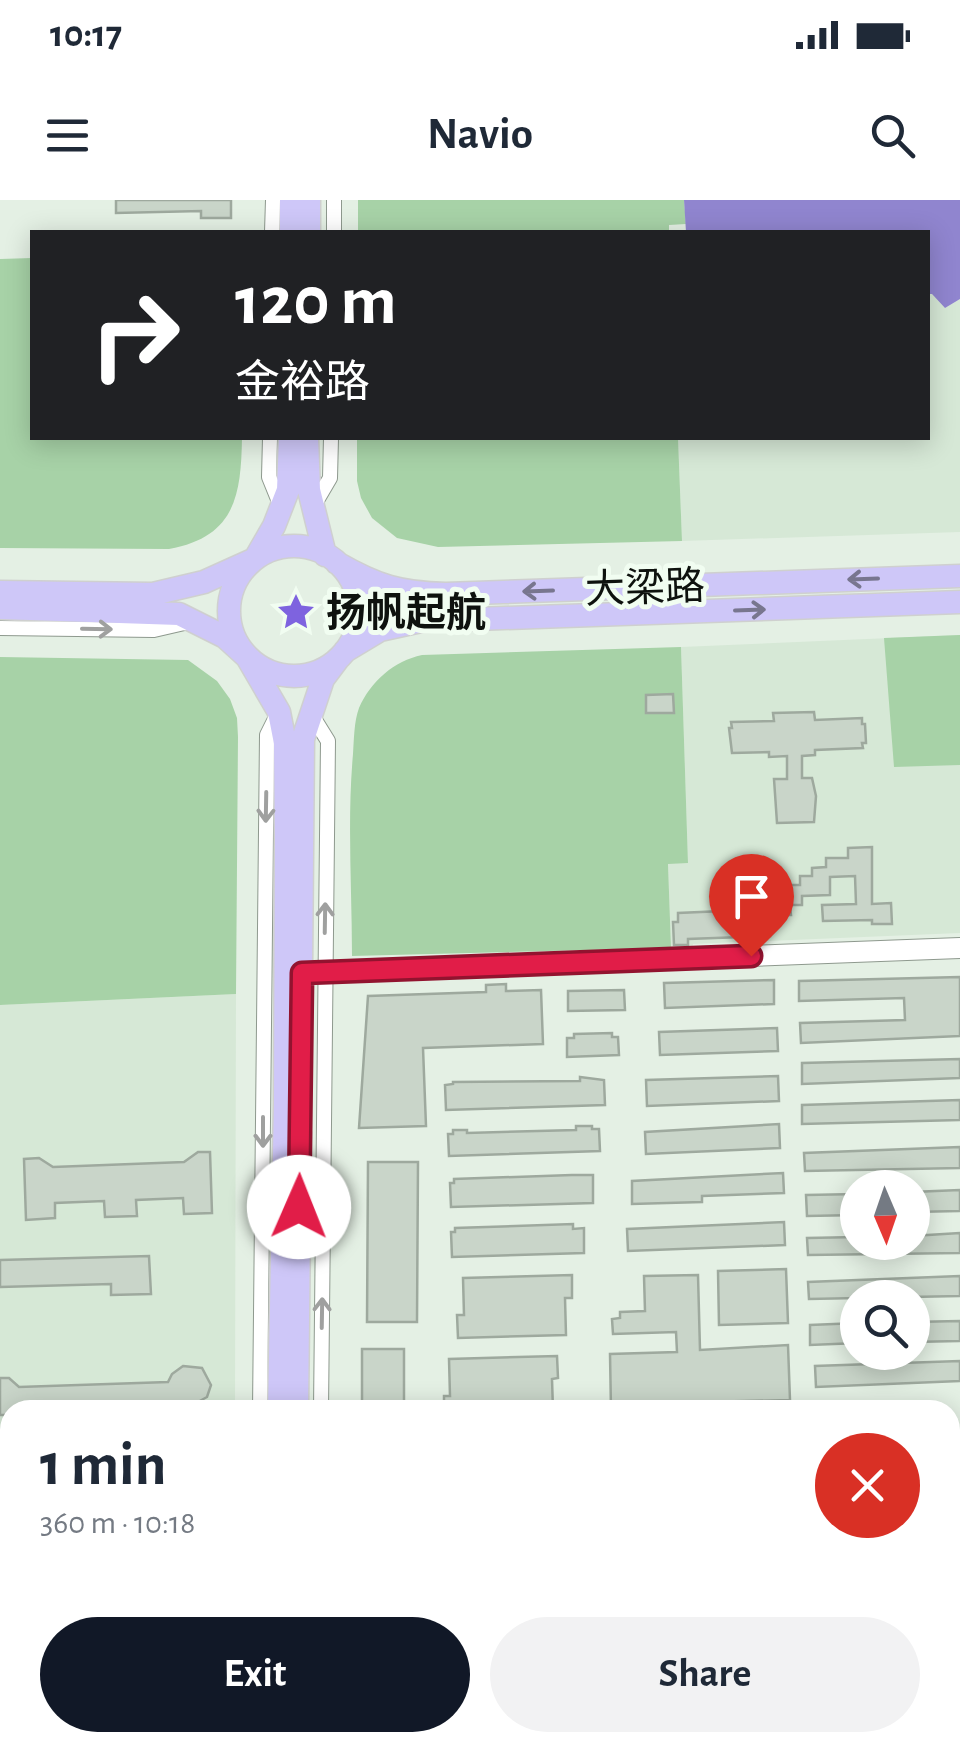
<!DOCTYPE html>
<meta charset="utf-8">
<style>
:root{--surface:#fff;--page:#f2f2f3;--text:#1f2937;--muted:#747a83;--accent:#111827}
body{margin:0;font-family:"Alegreya Sans","Noto Sans SC",sans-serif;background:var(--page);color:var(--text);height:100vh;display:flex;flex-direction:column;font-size:38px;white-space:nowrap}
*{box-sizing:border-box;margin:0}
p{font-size:32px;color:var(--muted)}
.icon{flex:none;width:55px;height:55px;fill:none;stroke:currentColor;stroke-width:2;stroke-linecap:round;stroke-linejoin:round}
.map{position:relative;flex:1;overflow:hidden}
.sheet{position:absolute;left:0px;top:1200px;width:960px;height:352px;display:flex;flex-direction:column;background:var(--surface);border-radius:30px 30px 0 0;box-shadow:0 5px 25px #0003}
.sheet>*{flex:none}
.hud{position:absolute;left:30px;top:30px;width:900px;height:210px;border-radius:0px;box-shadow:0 5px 25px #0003;background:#202124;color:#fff;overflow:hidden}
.needle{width:65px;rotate:178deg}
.controls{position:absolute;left:840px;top:970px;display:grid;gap:20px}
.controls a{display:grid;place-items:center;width:90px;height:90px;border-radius:50%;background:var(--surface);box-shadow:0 5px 25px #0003;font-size:50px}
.pin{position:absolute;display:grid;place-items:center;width:85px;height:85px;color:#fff;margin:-102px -42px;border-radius:50% 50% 50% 0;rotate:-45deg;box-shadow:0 0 10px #0007}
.pin .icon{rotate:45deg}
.me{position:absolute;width:110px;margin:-55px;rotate:1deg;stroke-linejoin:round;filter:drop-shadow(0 0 8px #0008)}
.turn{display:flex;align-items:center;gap:35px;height:210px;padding:0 40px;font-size:45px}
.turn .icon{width:130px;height:130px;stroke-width:2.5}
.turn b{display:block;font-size:70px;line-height:85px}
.round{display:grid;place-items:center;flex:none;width:105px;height:105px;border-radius:52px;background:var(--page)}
.overview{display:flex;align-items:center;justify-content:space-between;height:170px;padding:0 40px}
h1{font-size:60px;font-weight:700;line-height:75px}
.primary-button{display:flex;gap:20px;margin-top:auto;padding:20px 40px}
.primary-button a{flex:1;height:115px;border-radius:60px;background:var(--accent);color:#fff;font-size:40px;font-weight:700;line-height:115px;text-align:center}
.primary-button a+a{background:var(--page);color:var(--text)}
.status{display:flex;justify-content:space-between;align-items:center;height:70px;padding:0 50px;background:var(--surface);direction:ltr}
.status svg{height:28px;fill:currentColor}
header{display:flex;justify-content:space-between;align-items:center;height:130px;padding:0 40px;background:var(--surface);font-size:45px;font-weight:700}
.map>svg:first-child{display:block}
.built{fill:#d6e8d6}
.green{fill:#a7d2a7}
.water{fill:#9085cf}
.building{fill:#c9d5c9;stroke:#9ea99e;stroke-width:2.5}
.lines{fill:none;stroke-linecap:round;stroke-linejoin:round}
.street-casing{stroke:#8e998e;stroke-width:16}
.secondary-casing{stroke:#8e998e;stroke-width:22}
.primary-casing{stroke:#cfd0cf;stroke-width:25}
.street{stroke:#fff;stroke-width:14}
.secondary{stroke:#fff;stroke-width:20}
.primary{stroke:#cec7f8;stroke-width:22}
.oneway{stroke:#78768f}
.oneway2{stroke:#9fa09f}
.route-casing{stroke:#92132f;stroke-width:25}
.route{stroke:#e11d48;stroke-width:18}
.labels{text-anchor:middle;stroke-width:10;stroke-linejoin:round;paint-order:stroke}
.street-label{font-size:40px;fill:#0e120e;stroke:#f1fdf1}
.poi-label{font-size:40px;font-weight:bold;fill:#0e120e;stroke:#f1fdf1;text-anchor:start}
</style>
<div class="status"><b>10:17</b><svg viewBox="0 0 49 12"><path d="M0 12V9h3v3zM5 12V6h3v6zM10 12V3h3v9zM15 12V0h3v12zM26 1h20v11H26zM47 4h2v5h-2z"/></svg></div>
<header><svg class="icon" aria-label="menu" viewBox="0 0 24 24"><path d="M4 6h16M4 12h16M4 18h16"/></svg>Navio<svg class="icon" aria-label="search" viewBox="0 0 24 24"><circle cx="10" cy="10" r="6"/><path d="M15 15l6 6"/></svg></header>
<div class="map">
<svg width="960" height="1552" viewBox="0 0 960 1552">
<rect width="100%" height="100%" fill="#e4f0e4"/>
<path class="built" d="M928,94H932L945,108L960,99V332L682,341L678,238H928Z
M960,435V733L693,744L692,748H671L668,663L688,662L681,447Z
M236,794L235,1210H10V1390L0,1387V805Z
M0,1421L10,1425V1542H212L211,1552H0Z"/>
<path class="green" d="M358,0H684L686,24L669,25V32H358Z
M32,58V238H242C241,296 235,337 169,349L0,348V59Z
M357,238H678L682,341L438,347L397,338L372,318L361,298L357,281Z
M960,435V565L894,567L884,438Z
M681,447L688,663L668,664L671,748L352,756C352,689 347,621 353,554C354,540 354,521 359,508C371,481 394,461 422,455Z
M0,457L188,460L217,481L230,499L237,518L238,537L236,794L0,805Z"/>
<path class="water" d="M684,0H960V99L945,108L932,94H928V32H686Z"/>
<path class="building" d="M116,0H231V18H201V11L116,13Z
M673,494L674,513H646V495Z
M814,512L815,520L862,518V524H865L866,543H862L863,548L815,550V555L802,556V578H812L816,596L814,622L777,623L774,579H787V556L769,557V552L732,553L729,528H732L731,522L774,521L773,513Z
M872,647V704L891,703L892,724H872V720L823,721L822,705L856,704L855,676L830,677V695L802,696V705H790L791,715H778L777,694H789V685H800V676H812V668L826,667V658H848V648Z
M769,709L770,736L688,739V745H674L673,722H678V713Z
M960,777V836L801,843L800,823L905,820L904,798L799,801V781Z
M774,780V804L665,808L664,783Z
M506,784V791L541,790L543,844L423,848L426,926L359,928L368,796L486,792V785Z
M624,790L625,810L568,811V791Z
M777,828L778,851L660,855L659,832Z
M612,833V837H618L619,855L567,857V838H574V834Z
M960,859V878L802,884V863Z
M778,876L779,901L647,906L646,880Z
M580,877L604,880L605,905L446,910L445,885L453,884V882L580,881Z
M960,900V920L802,924V905Z
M779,924L780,948L646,954L645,932Z
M576,926H592V929H599L600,951L449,956L448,934H453V930H467V933L576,930Z
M960,947V968L805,971L804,953Z
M198,952H210L212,1013L184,1014L183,998L136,1000L137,1016L105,1017L104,1001L55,1003V1018L26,1020L24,959L39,958L53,967L184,962Z
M368,962H418L417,1122H367Z
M783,973L784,993L702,996V1002L632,1004V981Z
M572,975H593V1003L451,1007L450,983H454V979Z
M960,990V1011L912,1012V992Z
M858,994V1015L807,1016L806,995Z
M784,1022L785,1045L628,1051L627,1029Z
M573,1024V1029L584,1028V1053L452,1057L451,1032H455V1028Z
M960,1033V1053L808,1055L807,1038L858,1037V1042H912V1036Z
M149,1056L151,1094L111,1095V1084L0,1087V1060Z
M786,1069L788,1123L719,1125L718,1071Z
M572,1075V1098H565L566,1135L458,1138L457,1115H464L463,1078Z
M698,1075L700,1150L788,1145L790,1200L706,1202V1210H611L610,1154L677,1152L676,1132L613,1134L612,1119L620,1118V1112L645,1111L644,1076Z
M960,1076V1096L809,1099L808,1082Z
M960,1121V1141L912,1142V1122Z
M858,1123V1143L810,1145V1125Z
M362,1149H404V1210H362Z
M557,1156L558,1178L552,1179L553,1210H444V1196H450L449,1159Z
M960,1161V1181L816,1187L815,1166Z
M183,1166L202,1168L211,1185L207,1197L189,1207L190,1210H10V1215H0V1178H9L19,1187L168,1182L172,1174Z
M0,1263H10V1334L0,1328Z
M950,1462H960V1527H950Z"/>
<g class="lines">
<g class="street-casing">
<path id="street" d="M334,0V32
M272,32L273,0
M270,238L269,277L282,309
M313,307L330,278L331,238
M0,428L154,430L193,421
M310,512L328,541L321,1210
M260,1210L267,535L278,513
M379,1542L404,1552
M246,1552L248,1542
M317,1552L318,1542"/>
</g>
<g class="secondary-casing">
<path id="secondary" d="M302,773L960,748
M0,1404L10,1408"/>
</g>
<g class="primary-casing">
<path id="primary" d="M291,32V0
M309,32V0
M307,238L309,290L325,355
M229 411a65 65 0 1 1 130 0a65 65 0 1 1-130 0Z
M337,363C377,386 400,393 446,394L960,376
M0,392L153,394L204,382L255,359L274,326L288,290L290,238
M0,408L179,414L225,437L247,457L279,512L285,543L286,639L285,904L279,1210
M345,451L380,430L421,421L960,402
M300,882L303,539L323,479L338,459
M297,1210L300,934
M276,1542V1552
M292,1542V1552"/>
</g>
<use href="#street" class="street"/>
<use href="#secondary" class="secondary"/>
<use href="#primary" class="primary"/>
</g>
<defs><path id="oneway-shaft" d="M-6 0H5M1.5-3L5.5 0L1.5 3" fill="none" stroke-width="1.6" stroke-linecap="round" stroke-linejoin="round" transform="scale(2.5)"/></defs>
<g class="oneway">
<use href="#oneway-shaft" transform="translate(863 379) rotate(178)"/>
<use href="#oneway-shaft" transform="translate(538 391) rotate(178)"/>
<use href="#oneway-shaft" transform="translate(750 410) rotate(-2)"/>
</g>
<g class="oneway2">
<use href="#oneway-shaft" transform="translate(97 429) rotate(1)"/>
<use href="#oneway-shaft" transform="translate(266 607) rotate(91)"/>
<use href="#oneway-shaft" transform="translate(325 718) rotate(-89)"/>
<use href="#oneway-shaft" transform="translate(263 932) rotate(90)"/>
<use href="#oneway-shaft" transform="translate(322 1113) rotate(-89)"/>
</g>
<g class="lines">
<g class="route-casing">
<path id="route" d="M299,1007L302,773L751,756"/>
</g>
<use href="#route" class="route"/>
</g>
<defs>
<g id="sight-bare" transform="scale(3)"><path d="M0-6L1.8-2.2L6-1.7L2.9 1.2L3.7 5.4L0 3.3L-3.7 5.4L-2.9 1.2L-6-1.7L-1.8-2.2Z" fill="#7e63df" stroke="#f1fdf1" stroke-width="2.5" paint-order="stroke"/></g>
</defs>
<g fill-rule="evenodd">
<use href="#sight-bare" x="296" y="412"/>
</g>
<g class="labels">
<g class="street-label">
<text transform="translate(645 387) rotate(-2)" y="14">大梁路</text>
</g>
<g class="poi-label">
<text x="326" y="426">扬帆起航</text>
</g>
</g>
</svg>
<div class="controls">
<a><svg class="needle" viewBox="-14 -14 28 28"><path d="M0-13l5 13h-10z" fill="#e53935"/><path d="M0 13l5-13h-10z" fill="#747a83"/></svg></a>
<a><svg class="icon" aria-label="search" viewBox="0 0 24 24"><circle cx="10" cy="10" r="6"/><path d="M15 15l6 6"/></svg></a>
</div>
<div class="pin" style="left:751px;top:756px;background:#d93025"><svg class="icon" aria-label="arrive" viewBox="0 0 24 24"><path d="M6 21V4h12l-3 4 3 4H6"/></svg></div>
<svg class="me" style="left:299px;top:1007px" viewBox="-20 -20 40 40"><circle r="19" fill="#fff"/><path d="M0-13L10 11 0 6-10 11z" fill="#e11d48"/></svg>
<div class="hud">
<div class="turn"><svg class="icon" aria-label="right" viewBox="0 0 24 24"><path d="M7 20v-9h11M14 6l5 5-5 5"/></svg><div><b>120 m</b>金裕路</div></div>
</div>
<section class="sheet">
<div class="overview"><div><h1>1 min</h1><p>360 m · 10:18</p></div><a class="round" style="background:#d93025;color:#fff"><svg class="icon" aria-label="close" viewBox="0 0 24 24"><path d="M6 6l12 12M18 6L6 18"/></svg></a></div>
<div class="primary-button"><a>Exit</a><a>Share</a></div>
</section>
</div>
